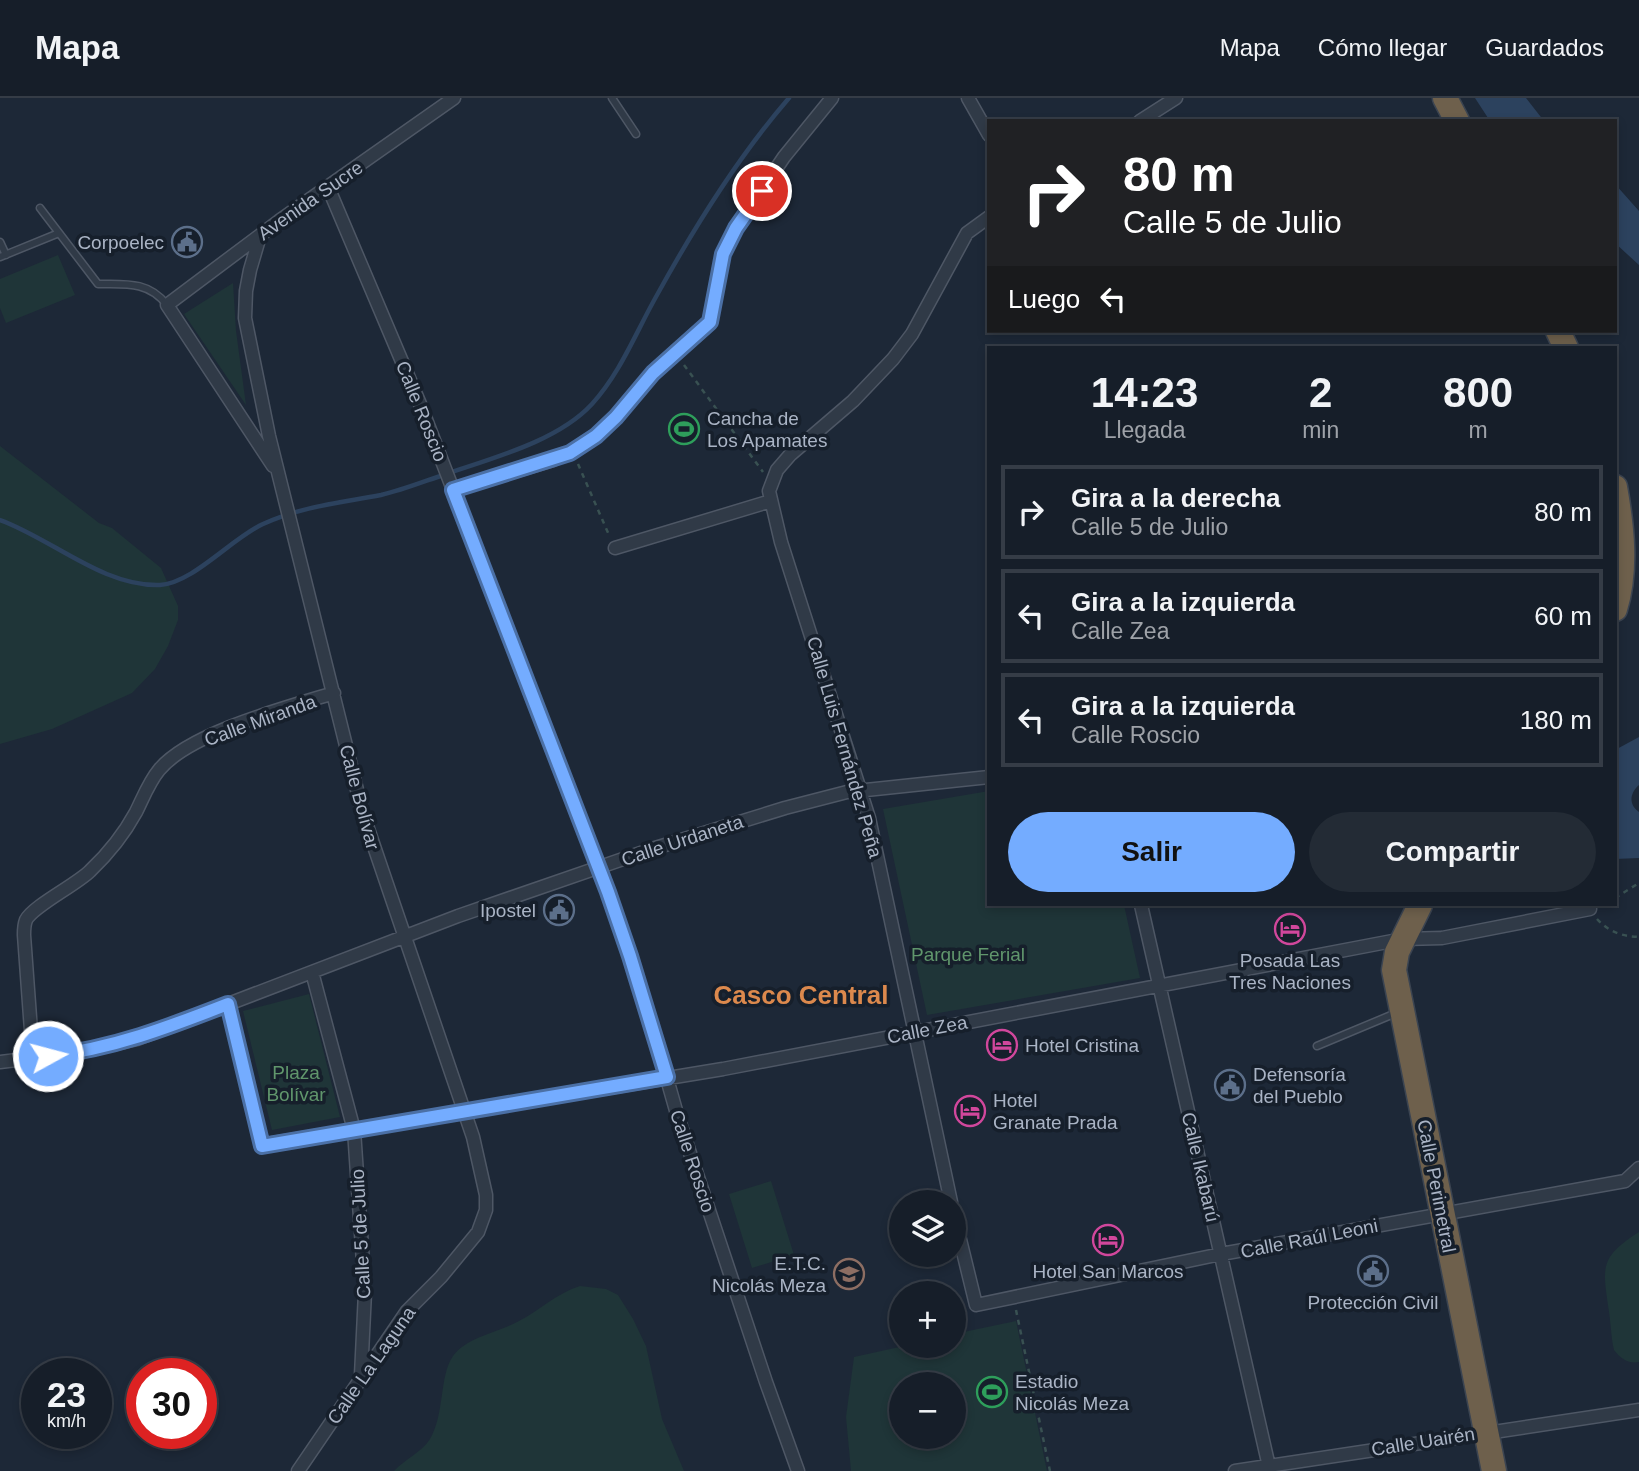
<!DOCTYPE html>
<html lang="es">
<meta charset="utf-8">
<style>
:root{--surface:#161e29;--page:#232b35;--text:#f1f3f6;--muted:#9ea2a8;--line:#353c46;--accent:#74acff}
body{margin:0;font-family:Arial,sans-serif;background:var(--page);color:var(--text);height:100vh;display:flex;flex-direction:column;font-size:26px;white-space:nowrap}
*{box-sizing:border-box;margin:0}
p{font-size:23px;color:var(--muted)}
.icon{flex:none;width:38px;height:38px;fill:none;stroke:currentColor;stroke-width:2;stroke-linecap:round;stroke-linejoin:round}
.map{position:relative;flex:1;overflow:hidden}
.panel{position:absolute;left:987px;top:248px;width:630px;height:560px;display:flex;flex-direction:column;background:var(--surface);border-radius:0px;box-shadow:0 4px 10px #0003,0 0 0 2px var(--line)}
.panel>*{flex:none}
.hud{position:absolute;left:987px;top:21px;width:630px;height:214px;border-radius:0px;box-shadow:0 4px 10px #0003,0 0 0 2px var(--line);background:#202124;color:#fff;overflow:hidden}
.fabs{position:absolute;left:889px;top:1092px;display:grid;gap:14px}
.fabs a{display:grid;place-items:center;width:77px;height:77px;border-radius:50%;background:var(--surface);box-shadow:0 4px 10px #0003,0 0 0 2px var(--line);font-size:35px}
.speed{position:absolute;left:21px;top:1260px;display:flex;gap:14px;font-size:35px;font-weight:700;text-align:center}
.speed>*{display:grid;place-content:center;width:91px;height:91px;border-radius:50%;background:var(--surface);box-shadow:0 4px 10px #0003,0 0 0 2px var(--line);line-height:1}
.speed small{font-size:18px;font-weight:400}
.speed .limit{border:10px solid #d22;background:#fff;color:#111}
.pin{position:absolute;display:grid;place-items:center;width:60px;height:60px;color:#fff;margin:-30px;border:4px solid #fff;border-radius:50%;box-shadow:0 2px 7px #0007}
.me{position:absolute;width:77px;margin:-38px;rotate:83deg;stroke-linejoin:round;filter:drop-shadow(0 0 5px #0008)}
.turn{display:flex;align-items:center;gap:24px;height:147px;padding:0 21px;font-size:32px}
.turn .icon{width:91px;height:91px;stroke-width:2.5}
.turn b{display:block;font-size:49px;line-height:60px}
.then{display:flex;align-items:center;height:66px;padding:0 21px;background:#0003;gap:14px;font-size:26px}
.eta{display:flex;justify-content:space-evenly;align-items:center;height:119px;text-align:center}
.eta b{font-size:42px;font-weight:800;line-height:49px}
.button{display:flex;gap:14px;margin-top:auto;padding:14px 21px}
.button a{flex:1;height:80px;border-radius:42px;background:var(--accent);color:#111;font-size:28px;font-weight:800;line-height:80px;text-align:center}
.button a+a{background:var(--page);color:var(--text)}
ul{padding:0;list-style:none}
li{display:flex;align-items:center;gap:21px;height:94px;margin:0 14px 10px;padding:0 7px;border:4px solid var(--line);border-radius:0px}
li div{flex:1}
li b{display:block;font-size:26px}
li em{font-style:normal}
header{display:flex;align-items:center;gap:42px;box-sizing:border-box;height:98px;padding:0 35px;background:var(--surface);border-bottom:2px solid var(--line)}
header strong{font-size:33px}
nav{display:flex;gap:38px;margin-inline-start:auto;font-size:24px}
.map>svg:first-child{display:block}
.green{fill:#1f3538;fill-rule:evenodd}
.water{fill:#2c425e}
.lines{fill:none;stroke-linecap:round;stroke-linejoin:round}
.stream{stroke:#2c425e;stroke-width:4.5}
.lane-casing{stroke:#4e5765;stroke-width:9}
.street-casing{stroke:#4e5765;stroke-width:15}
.highway-casing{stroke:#3b4451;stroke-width:27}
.path{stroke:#395152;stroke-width:2.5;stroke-dasharray:5 5;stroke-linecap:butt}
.lane{stroke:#303a47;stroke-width:6}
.street{stroke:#303a47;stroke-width:12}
.highway{stroke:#6e604c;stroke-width:24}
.route-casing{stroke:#4b70a6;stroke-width:18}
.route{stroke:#74acff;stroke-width:12}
.labels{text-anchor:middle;stroke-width:7;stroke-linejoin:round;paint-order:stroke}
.street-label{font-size:19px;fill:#aab4c5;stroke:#161f2b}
.poi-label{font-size:19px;fill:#aab4c5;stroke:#161f2b;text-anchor:start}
.park-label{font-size:19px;fill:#60966c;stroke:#161f2b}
.district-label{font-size:26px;font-weight:bold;fill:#dc894d;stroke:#161f2b}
</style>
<header>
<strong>Mapa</strong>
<nav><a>Mapa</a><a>Cómo llegar</a><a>Guardados</a></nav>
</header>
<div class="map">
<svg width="1639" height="1373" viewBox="0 0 1639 1373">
<rect width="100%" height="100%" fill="#1d2837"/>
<path class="green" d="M58,157L75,197L6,225L0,210V181Z
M233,185L236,233L246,307L184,216Z
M0,348L99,425L112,430L161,470L178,508V522L168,548L155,571L132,595L52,631L0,646Z
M989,693V807H1124L1140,880L927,917L883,711Z
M309,896L340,1019L272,1032L243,913Z
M771,1083L794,1157L752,1170L729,1096Z
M1639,1134V1264C1628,1266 1621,1261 1614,1252C1611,1239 1611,1227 1609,1214C1603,1170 1598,1160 1639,1134Z
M580,1188L606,1191L618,1197L633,1221L646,1248L662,1321L684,1373H394C405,1361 421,1355 430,1341C445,1316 439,1278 453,1258C468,1238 498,1235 519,1223C540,1212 557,1195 580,1188Z
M1016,1223L1047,1373H851L846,1319L854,1259L904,1248H954V1236ZM901,1286H954V1339H901Z"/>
<path class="water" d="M1475,0H1526L1544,23H1490Z
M1615,86L1639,113V167L1615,145Z
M1639,639V687C1630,695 1628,706 1639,714V760L1615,761V652Z"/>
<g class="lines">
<path class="stream" d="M0,422C51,440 103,489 160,487C193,485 232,440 263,426C303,408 339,405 381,397C403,392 425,383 446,376C493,360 558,343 592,306C621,274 636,234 657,197C695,128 737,60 789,0"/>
<g class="lane-casing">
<path id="lane" d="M612,0L636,36
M40,110L98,186C125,186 149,183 167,207
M0,144L6,157
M0,159L59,135
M1317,948L1396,915"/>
</g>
<g class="street-casing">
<path id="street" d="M968,0L989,37
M1140,23L1176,0
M328,89L420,306L608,794L648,914L677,1016L766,1284L798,1373
M260,138L250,172L246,193L245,220L269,338L363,716L473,1039L486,1097V1112L478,1134L441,1179L407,1213L298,1373
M273,368L167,207L279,123L454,0
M453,392L553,362L582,348L596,339L616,319L653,276L704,231L711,220L723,156L736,130L784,59L832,0
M615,450L771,403
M1141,807L1270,1373
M312,874L354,1032L365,1194L361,1277
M228,906L262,1047L723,971L1403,841L1442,840L1590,811
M33,960L24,837C24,832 24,827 26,822C33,808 76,787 90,773C108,756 124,736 136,714C143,700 149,684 159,672C189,635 288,609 334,595
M0,964L81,954L137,941L458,818L652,751L785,710L847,694L989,679
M951,1104L869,720L781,444L769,393L777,372L790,357L853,303L893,261L912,236L967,135L989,119
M954,1117L976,1207L1221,1156L1625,1083L1639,1070
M1235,1373L1639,1312"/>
</g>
<g class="highway-casing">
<path id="highway" d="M1445,0L1457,23
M1558,233L1566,250
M1615,389C1622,428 1627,472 1615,511
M1420,807L1397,854L1394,872L1494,1373"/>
</g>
<path class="path" d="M684,267L763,374
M578,366L609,437
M1615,800L1639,785
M1597,821C1609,834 1621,838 1639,839
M1016,1212L1050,1373"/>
<use href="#lane" class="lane"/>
<use href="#street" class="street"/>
<use href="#highway" class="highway"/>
</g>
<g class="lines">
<g class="route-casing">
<path id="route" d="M48,958C112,951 169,929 228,906L262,1048L667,979L630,858L608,794L453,392L570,355L596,338L616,319L653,275L710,224L723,156L736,130L762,93"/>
</g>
<use href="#route" class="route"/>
</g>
<defs>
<g id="civic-ring" transform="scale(1.575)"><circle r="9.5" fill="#161f2b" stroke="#5c6f8a" stroke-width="1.5"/><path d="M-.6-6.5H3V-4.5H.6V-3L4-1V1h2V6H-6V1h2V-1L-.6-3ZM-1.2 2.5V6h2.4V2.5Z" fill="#5c6f8a"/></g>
<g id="stadium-ring" transform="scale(1.575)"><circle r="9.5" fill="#161f2b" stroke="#2e9e5b" stroke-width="1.5"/><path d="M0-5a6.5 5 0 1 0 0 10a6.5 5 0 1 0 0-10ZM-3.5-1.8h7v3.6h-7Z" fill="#2e9e5b"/></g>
<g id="hotel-ring" transform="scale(1.575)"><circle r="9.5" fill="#161f2b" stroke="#d1479c" stroke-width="1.5"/><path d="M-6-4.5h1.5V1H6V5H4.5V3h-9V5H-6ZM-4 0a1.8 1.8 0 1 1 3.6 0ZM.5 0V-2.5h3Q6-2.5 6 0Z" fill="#d1479c"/></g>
<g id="university-ring" transform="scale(1.575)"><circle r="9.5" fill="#161f2b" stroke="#8d6e63" stroke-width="1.5"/><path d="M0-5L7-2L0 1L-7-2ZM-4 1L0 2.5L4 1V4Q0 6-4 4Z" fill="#8d6e63"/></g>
</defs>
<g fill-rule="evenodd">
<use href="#civic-ring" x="187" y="144"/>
<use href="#stadium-ring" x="684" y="331"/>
<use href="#civic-ring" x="559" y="812"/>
<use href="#hotel-ring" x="1290" y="831"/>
<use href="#hotel-ring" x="1002" y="947"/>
<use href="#civic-ring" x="1230" y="987"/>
<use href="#hotel-ring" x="970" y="1013"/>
<use href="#hotel-ring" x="1108" y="1142"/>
<use href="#civic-ring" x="1373" y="1173"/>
<use href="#university-ring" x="849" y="1176"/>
<use href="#stadium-ring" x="992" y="1294"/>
</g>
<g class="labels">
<g class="street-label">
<text transform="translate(310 102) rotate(-35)" y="7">Avenida Sucre</text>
<text transform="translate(422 313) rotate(68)" y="7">Calle Roscio</text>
<text transform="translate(260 622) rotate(-20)" y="7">Calle Miranda</text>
<text transform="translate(845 649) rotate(74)" y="7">Calle Luis Fernández Peña</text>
<text transform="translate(360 699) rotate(75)" y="7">Calle Bolívar</text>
<text transform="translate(682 742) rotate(-18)" y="7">Calle Urdaneta</text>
<text transform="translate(927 931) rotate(-11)" y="7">Calle Zea</text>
<text transform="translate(693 1063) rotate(72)" y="7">Calle Roscio</text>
<text transform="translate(1201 1069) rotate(77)" y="7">Calle Ikabarú</text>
<text transform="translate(1437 1088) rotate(79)" y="7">Calle Perimetral</text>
<text transform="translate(360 1136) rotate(-93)" y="7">Calle 5 de Julio</text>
<text transform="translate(1309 1140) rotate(-11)" y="7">Calle Raúl Leoni</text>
<text transform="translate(371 1267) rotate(-55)" y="7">Calle La Laguna</text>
<text transform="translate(1423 1343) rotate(-9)" y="7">Calle Uairén</text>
</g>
<g class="poi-label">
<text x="164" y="151" text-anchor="end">Corpoelec</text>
<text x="707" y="327">Cancha de<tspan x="707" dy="22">Los Apamates</tspan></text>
<text x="536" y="819" text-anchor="end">Ipostel</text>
<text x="1290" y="869" text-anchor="middle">Posada Las<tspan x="1290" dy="22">Tres Naciones</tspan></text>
<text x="1025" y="954">Hotel Cristina</text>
<text x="1253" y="983">Defensoría<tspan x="1253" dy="22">del Pueblo</tspan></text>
<text x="993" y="1009">Hotel<tspan x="993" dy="22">Granate Prada</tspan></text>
<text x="826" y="1172" text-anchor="end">E.T.C.<tspan x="826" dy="22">Nicolás Meza</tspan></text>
<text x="1108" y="1180" text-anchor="middle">Hotel San Marcos</text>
<text x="1373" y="1211" text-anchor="middle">Protección Civil</text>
<text x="1015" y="1290">Estadio<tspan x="1015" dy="22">Nicolás Meza</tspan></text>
</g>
<g class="park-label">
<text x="968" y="863">Parque Ferial</text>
<text x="296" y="981">Plaza<tspan x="296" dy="22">Bolívar</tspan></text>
</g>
<g class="district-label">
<text x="801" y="906">Casco Central</text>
</g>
</g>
</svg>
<div class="fabs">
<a><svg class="icon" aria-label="layers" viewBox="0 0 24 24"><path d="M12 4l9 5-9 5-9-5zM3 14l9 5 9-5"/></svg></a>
<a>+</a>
<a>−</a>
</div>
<div class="speed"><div>23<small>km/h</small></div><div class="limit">30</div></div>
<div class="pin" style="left:762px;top:93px;background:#d93025"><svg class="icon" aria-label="arrive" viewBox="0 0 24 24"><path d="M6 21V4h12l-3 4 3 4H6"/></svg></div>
<svg class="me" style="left:48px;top:958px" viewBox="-20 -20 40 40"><circle r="17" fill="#74acff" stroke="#fff" stroke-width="3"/><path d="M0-11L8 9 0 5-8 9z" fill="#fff"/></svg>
<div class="hud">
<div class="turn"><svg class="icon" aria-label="right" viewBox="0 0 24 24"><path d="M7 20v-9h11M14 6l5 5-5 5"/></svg><div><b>80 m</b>Calle 5 de Julio</div></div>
<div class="then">Luego<svg class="icon" aria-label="left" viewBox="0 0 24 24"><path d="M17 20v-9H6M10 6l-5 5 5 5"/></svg></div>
</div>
<section class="panel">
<div class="eta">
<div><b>14:23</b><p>Llegada</p></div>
<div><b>2</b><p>min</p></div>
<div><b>800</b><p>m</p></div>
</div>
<ul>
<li><svg class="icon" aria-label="right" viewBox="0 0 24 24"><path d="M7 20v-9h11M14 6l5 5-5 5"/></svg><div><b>Gira a la derecha</b><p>Calle 5 de Julio</p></div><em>80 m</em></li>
<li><svg class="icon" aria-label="left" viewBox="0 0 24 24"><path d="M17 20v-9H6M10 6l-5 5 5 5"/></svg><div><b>Gira a la izquierda</b><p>Calle Zea</p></div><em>60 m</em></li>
<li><svg class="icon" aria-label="left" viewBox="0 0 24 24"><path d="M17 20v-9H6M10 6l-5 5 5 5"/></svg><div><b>Gira a la izquierda</b><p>Calle Roscio</p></div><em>180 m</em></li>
</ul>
<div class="button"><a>Salir</a><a>Compartir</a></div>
</section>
</div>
